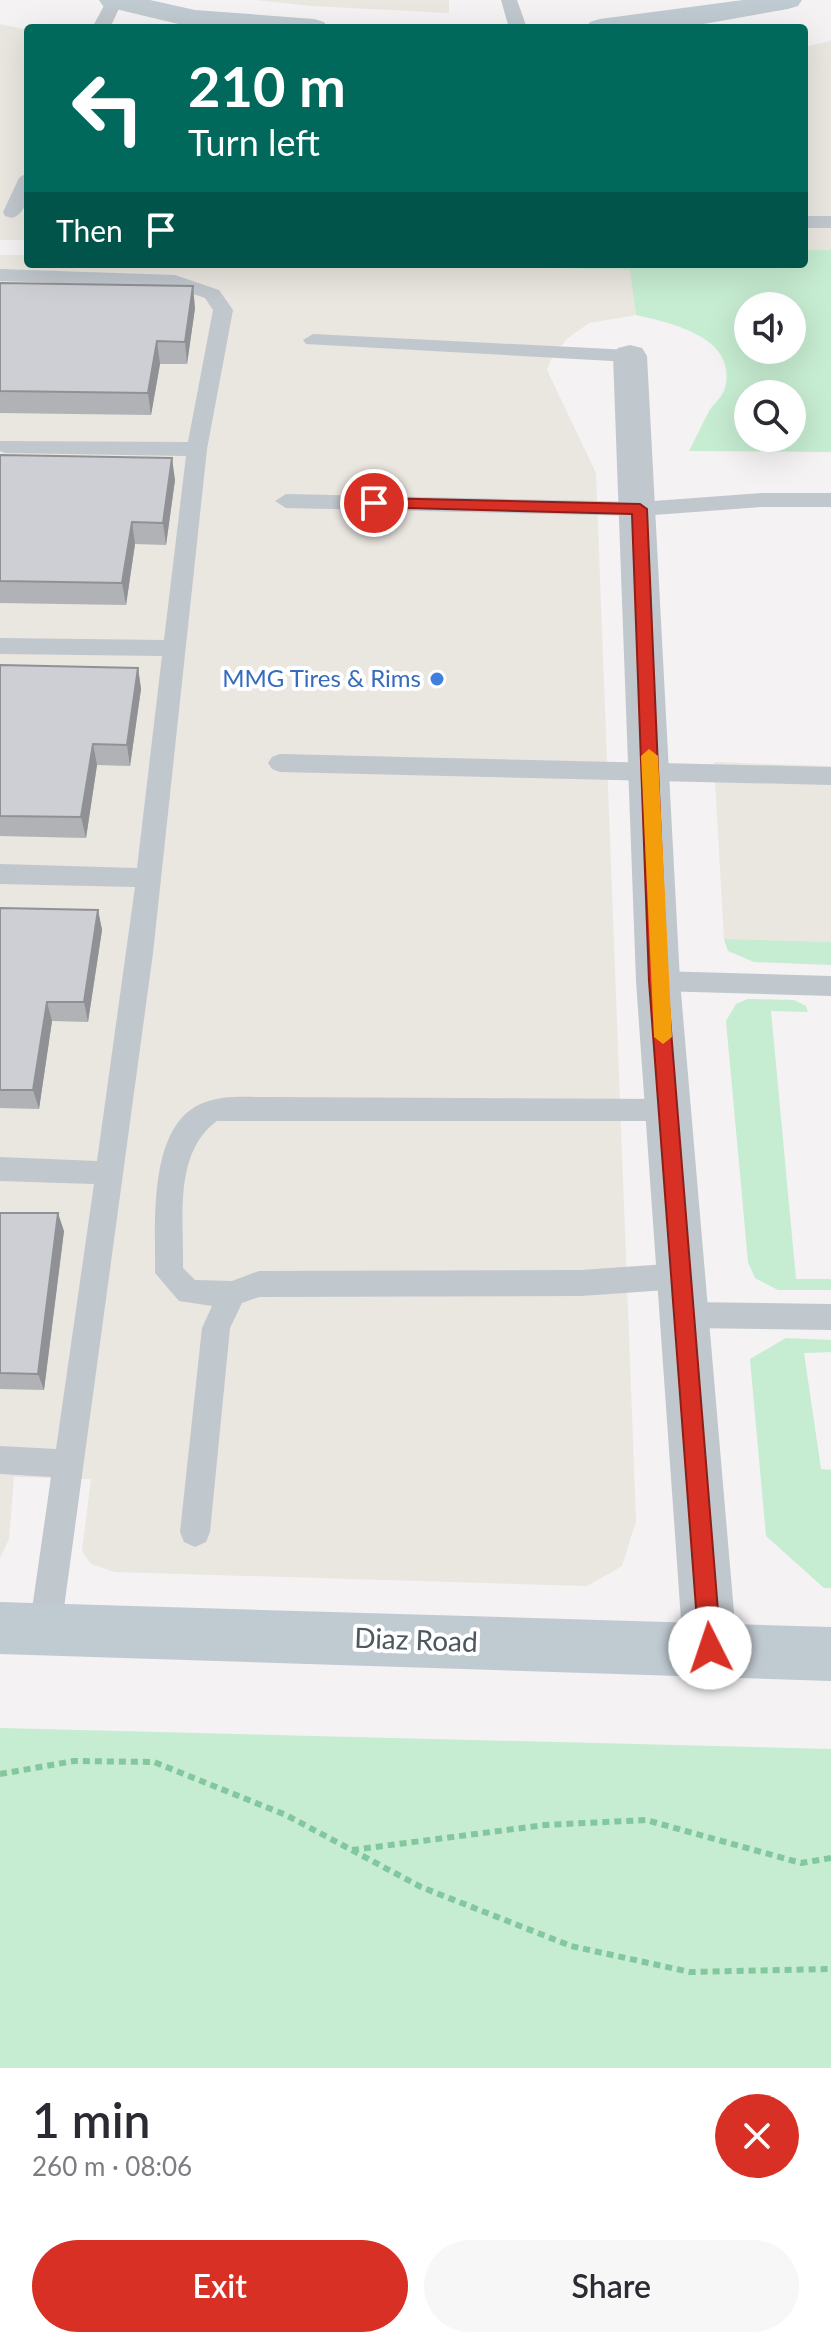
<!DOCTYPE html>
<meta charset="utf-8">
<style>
:root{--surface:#fff;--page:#f7f7f7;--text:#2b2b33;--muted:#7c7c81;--accent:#d93025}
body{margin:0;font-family:Lato,sans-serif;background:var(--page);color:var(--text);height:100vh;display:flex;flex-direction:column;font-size:30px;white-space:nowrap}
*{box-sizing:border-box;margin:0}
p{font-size:26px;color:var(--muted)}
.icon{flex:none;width:44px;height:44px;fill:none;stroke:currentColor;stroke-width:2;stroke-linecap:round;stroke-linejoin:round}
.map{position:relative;height:2068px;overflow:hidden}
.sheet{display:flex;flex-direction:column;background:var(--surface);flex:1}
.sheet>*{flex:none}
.top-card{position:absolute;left:24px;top:24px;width:784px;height:244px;border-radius:8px;box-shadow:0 8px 32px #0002;background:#00695c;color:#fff;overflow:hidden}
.controls{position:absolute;left:734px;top:292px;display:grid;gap:16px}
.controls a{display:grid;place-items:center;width:72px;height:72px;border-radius:50%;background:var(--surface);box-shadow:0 8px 32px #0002;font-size:40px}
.pin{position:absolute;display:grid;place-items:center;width:68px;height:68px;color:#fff;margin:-34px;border:4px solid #fff;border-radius:50%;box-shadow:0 2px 8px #0007}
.me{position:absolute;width:88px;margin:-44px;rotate:356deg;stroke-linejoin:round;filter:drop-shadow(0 0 6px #0008)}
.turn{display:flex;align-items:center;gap:28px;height:168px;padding:0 32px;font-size:36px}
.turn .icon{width:104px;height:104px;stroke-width:2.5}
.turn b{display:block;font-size:56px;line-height:68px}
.then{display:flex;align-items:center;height:76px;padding:0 32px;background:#0003;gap:16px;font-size:30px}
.round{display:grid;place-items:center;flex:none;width:84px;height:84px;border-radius:42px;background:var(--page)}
.summary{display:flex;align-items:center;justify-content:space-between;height:136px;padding:0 32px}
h1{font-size:48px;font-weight:600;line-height:60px}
.cta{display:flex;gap:16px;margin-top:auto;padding:16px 32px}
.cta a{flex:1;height:92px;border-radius:48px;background:var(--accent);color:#fff;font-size:32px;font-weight:600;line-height:92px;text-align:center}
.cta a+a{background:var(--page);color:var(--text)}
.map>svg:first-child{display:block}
.commercial{fill:#eae6e0}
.green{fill:#c6ecd1;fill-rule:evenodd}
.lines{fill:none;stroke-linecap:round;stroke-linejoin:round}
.path{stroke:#82c79d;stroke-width:6;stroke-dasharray:7 5;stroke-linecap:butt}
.lane{fill:#c0c7cd;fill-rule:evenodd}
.street{fill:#c0c7cd;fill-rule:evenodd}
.secondary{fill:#c0cad1;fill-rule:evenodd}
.wall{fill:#b0b2b6}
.shaded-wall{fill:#909194}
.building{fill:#cdcfd4;stroke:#909194;stroke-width:2}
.route{fill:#d93025;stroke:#8d1f18;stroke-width:2}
.slow{fill:#f59e0b}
.shop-dot{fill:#3f7fe0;stroke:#fff;stroke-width:3}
.labels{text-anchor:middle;stroke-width:8;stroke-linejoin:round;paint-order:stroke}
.shop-label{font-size:24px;fill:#366cbe;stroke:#fff;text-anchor:end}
.near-street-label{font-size:28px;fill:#4c575e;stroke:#fff}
</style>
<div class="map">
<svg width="831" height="2068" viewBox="0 0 831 2068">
<rect width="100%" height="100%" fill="#f4f2f2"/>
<path class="commercial" d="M255,0H449V13L312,6Z
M0,24L28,30V240H0Z
M831,41V250H804V47Z
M0,255H28V264H380L631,270L636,315L589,323L568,338L553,355L547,370L596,473L636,1521L622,1566L587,1586L115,1572L91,1564L82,1551L91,1479L14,1477L9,1539L0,1558Z
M714,762L831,766V942L724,939Z"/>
<path class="green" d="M804,250H831V452L689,451C696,438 702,424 709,411C713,405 721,398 724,391C741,338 672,323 636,315L630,270L380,264H804ZM748,306H792V350H748ZM748,394H792V438H748Z
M724,939L831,942V965L754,962L728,951Z
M748,999L794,1000L806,1006L808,1012L771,1011L796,1279H831V1290H778L755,1278L748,1262L726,1021L736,1004Z
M786,1338L831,1340V1352L804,1353L821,1469L831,1470V1588H824L766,1536L750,1359Z
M0,1728L831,1749V2068H0Z"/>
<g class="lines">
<path class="path" d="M0,1774L74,1761L154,1762L286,1815L421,1887L571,1946L690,1972L831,1969
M352,1850L545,1825L646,1820L801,1863L831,1858"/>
<path class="lane" d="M107,0H123L110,28H92Z
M501,0H517L527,28H509Z
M28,172C28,189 30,212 12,218L5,216L3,212L19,178Z
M804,216H831V228H804Z
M0,269L175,275L219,290L233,310L207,449L153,953L61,1630L56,1641L45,1646L34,1641L29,1630L51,1477L0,1474V1446L56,1449L94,1184L0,1181V1157L97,1161L135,887L0,884V864L137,868L162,656L0,654V638L164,640L186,456L5,453L0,451V441L188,442L213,310L205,298L173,287L0,281Z
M313,334L630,350L640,356L630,362L306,344L303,340Z
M762,493H831V507H762L640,516L286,508L275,501L286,494L640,502Z
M280,754L831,767V785L280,772L272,769L268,763L272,757Z
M658,971L831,976V996L658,991L649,988L645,981L649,974Z
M265,1097L668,1099L677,1102L681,1110L677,1118L668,1121H217C173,1153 184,1219 183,1268L195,1280L232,1281L259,1271L581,1270L681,1263L691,1267L695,1276L691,1285L681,1289L581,1296L259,1297L242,1303L230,1328L210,1532L206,1542L195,1547L184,1542L180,1532L202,1328L212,1306L179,1301L155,1273C156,1224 147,1125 203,1103C223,1095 244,1097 265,1097Z
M685,1302L831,1304V1330L685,1328L675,1324L671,1315L675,1306Z"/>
<path class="street" d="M630,345L642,348L647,356L680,981L737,1648L729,1667L710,1675L691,1667L683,1648L636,981L613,356L618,348Z"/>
<path class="secondary" d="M99,0H150L195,10L314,19L324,22L328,28H195L103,6Z
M743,0H802L798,6L788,9L681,28H586L590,22L600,19Z
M0,1602L831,1627V1681L0,1654Z"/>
</g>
<path class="wall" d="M0,283L195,308L187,364H160L151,415L0,413Z
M0,455L175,480L166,545L135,544L126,605L0,603Z
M0,665L138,668L141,689L130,766L97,765L86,838L0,836Z
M0,908L98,910L102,930L88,1022L52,1021L39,1109L0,1108Z
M0,1213L64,1231L44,1390L0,1389Z"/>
<path class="shaded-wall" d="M193,286L195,308L187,364L185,342Z
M157,341L160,364L151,415L148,393Z
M172,458L175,480L166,545L163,523Z
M132,522L135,544L126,605L122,583Z
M138,668L141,689L130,766L127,745Z
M93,744L97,765L86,838L81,817Z
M98,910L102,930L88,1022L84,1002Z
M47,1002L52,1021L39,1109L33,1090Z
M58,1213L64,1231L44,1390L38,1374Z"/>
<path class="building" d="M0,283L193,286L185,342L157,341L148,393L0,391Z
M0,455L172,458L163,523L132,522L122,583L0,581Z
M0,665L138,668L127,745L93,744L81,817L0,816Z
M0,908L98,910L84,1002H47L33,1090H0Z
M0,1213H58L38,1374L0,1373Z"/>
<path class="route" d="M374,498L640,504L647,509L667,981L721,1648L718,1656L710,1659L703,1656L699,1648L649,981L632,514L369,507V500Z"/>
<path class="slow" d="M649,749L658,756L672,1037L663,1044L654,1037L641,756Z"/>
<circle class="shop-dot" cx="437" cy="679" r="8"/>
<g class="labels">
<g class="shop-label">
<text x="421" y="687">MMG Tires &amp; Rims</text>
</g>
<g class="near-street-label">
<text transform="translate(416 1640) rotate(2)" y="10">Diaz Road</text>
</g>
</g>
</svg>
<div class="controls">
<a><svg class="icon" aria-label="sound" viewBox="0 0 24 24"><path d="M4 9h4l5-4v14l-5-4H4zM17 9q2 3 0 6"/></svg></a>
<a><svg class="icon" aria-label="search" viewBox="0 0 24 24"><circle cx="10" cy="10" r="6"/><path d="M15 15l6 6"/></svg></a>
</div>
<div class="pin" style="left:374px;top:503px;background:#d93025"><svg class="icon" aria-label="arrive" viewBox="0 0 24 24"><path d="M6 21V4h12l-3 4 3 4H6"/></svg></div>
<svg class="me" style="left:710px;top:1648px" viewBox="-20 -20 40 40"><circle r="19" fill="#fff"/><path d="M0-13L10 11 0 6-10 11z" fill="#d93025"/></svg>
<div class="top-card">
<div class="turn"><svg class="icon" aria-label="left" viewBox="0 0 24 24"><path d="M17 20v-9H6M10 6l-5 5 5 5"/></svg><div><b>210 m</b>Turn left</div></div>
<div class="then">Then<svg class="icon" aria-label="arrive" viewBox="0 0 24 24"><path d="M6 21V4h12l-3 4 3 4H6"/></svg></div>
</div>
</div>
<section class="sheet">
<div class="summary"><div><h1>1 min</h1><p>260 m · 08:06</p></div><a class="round" style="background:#d93025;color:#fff"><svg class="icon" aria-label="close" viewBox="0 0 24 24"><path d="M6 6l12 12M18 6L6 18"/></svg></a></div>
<div class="cta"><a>Exit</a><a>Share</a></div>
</section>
